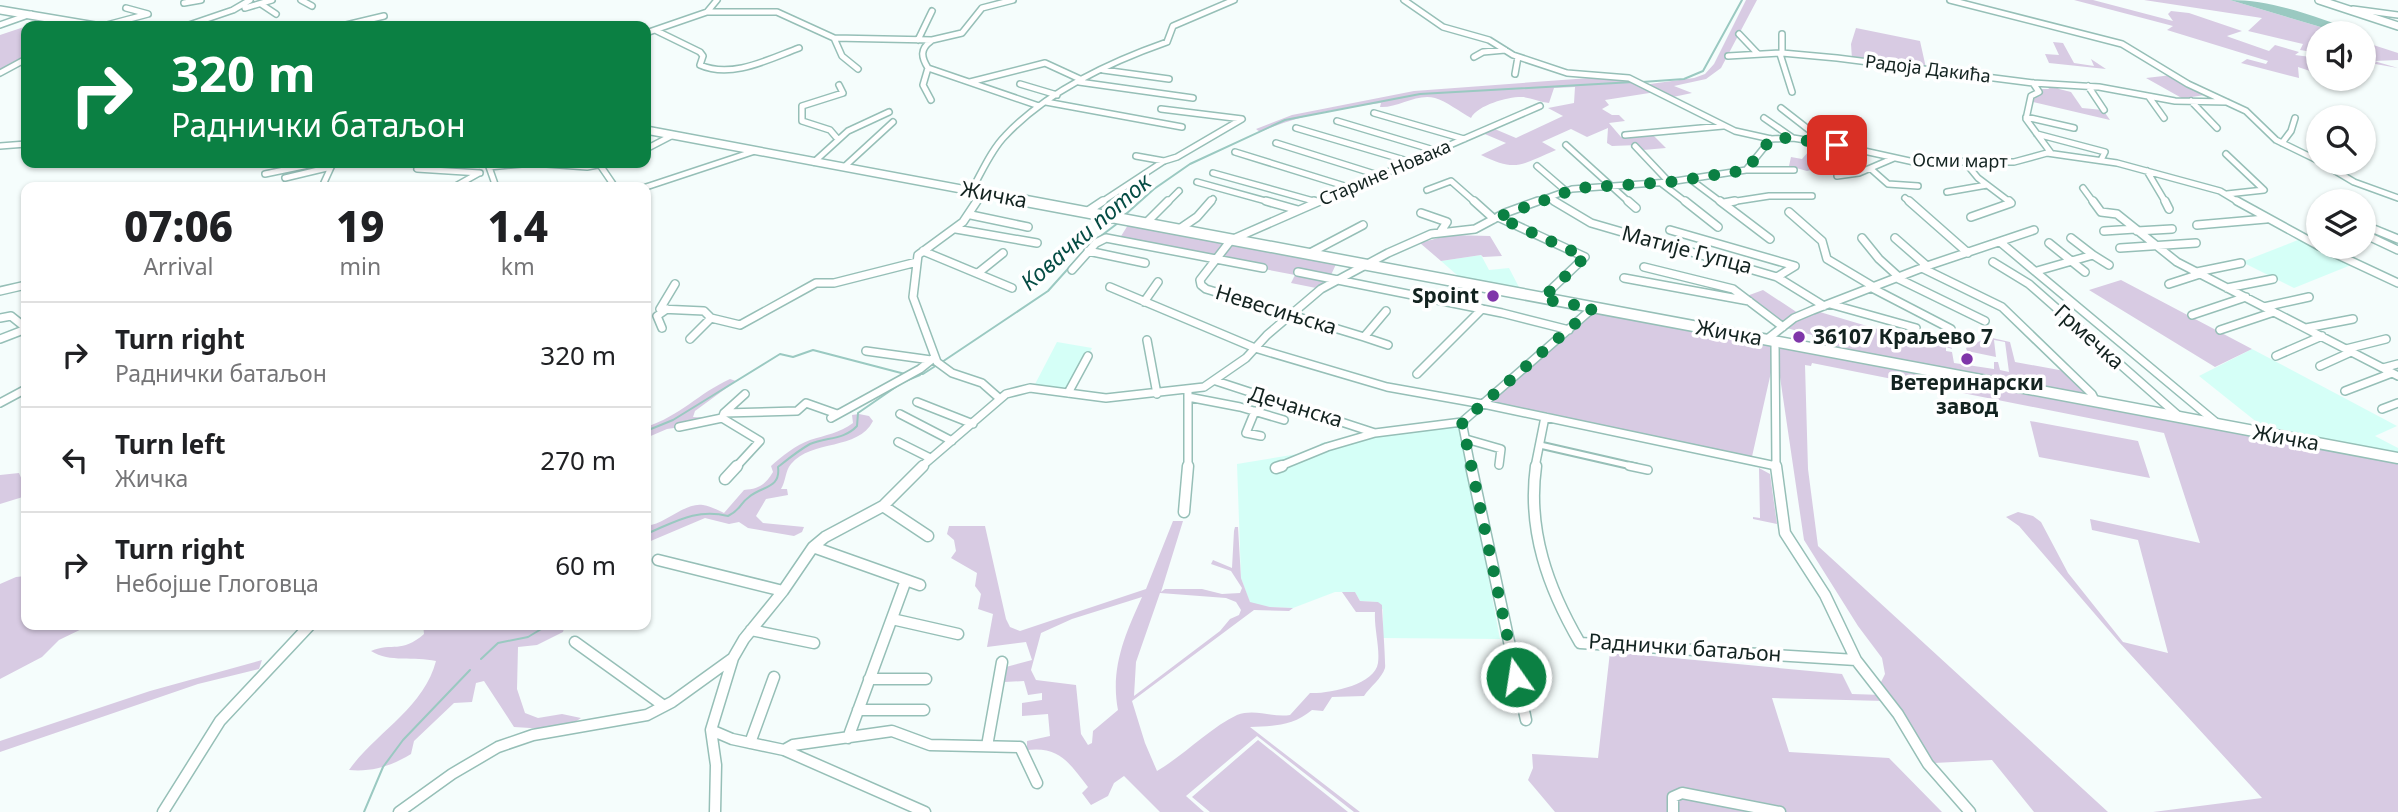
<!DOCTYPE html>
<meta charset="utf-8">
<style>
:root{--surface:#fff;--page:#f6f6f6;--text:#202124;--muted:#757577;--line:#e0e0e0}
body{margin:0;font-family:"Noto Sans",sans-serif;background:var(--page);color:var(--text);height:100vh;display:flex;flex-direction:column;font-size:26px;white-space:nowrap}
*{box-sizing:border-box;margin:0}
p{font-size:23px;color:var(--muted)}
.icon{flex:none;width:38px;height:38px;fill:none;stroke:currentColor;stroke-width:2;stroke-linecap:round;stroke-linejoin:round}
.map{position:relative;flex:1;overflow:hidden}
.panel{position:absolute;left:21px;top:182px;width:630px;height:448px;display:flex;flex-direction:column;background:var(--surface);border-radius:14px;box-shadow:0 2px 5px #0004}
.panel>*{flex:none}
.banner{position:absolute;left:21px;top:21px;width:630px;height:147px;border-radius:14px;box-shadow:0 2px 5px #0004;background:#0b8043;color:#fff;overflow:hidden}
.controls{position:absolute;left:2306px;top:21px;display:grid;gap:14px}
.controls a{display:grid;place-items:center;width:70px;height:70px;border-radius:50%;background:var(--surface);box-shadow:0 2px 5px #0004;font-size:35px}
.pin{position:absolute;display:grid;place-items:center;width:60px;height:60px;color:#fff;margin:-30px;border-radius:14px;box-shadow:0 4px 10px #0006}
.me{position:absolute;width:77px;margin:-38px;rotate:347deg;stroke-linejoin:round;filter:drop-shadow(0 0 5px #0008)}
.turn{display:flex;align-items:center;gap:24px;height:147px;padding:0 35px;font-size:32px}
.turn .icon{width:91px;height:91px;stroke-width:2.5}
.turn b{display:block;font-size:49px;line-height:60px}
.eta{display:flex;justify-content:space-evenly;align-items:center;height:119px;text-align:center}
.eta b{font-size:42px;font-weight:800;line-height:49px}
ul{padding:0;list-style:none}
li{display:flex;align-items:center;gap:21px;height:105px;padding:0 35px;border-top:2px solid var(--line)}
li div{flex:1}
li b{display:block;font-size:26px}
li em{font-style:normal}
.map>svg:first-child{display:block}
.built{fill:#d5fff7}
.green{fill:#d8cbe3;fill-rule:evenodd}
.water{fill:#9ac9c1}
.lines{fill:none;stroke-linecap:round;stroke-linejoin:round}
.stream{stroke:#9ac9c1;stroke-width:2}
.pedestrian-far1-casing{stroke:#96bfb7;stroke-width:9}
.pedestrian-casing{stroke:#96bfb7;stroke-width:10}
.minor-far2-casing{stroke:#96bfb7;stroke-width:8}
.minor-far1-casing{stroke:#96bfb7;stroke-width:10}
.minor-casing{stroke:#96bfb7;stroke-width:13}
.tertiary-casing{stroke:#96bfb7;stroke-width:10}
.secondary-far1-casing{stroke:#96bfb7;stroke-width:10}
.secondary-casing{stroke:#96bfb7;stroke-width:13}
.pedestrian-far1{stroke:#fff;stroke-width:5}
.pedestrian{stroke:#fff;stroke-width:7}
.minor-far2{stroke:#fff;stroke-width:5}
.minor-far1{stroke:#fff;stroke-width:7}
.minor{stroke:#fff;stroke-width:10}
.tertiary{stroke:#fff;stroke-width:7}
.secondary-far1{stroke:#fff;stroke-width:7}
.secondary{stroke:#fff;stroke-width:10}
.route{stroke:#0b8043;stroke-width:12;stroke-dasharray:0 21.6}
.poi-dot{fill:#7f36a9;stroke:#fff;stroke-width:2.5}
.labels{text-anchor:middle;stroke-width:7;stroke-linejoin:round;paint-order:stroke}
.far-street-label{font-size:18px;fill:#132320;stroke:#fff}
.street-label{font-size:21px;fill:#132320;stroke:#fff}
.poi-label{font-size:21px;font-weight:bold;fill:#132320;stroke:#fff;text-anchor:end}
.water-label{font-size:23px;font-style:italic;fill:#054c44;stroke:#fff}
</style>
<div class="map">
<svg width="2398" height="812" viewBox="0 0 2398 812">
<rect width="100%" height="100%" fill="#f5fdfc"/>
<path class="built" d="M2303,238L2356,263L2294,288L2242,262Z
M1481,255L1489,270L1509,268L1523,295L1472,285L1458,305L1439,301L1457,275L1441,261Z
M1057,342L1092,348L1068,393L1033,388Z
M2252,349L2397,426L2375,436L2398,448V458L2273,435L2199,376Z
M1460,426L1500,639L1383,638V610L1378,602L1360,601L1355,592H1335L1293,608L1270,607L1250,603L1241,578L1237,464L1316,451L1321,443L1375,433Z"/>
<path class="green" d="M1746,0H1757L1721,68L1706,79L1674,86L1692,93L1673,97L1662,91L1605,100L1609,105L1602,109L1612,115H1619L1625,121L1609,123L1621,137L1652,134L1666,148L1643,150L1638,145L1612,146L1607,143L1608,128L1587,137L1571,129L1542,142L1556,150C1522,164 1517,173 1481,155L1506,143L1480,132L1490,127L1516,138L1563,116L1548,108L1574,103L1575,87L1554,88L1549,103C1540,102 1530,97 1521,97C1507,97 1478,105 1471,118C1460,112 1446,101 1435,98C1417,93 1398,108 1380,107L1381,103C1340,108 1298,115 1260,132L1256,129L1292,115L1414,91L1617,76L1650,84L1694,78L1705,74L1714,64Z
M2074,0H2093L2173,21L2168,14L2171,11L2189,13L2242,31L2227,36L2229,37L2269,51L2275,45L2299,52L2295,55L2319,58V74L2298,67L2299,78L2241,63L2247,59L2266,64L2268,61L2167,30L2173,26Z
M2144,0H2230L2341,33H2319V53L2300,50L2303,44L2248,31L2262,18Z
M33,24L45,26H26V59L0,73V35Z
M1856,28L1920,41L1926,68L1852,59L1851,44Z
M2053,42L2063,43L2074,63L2094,66L2091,59L2106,69L2049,63L2045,54L2059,55Z
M2364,42L2398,53V60L2374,61L2398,68L2364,62Z
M2172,75L2211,94L2192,97L2199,102L2187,101L2146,78Z
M2046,84L2055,85L2059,89L2071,92L2082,108L2103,110L2110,120L2029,101L2040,89H2049Z
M1816,143L1862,150L1829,172L1819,168L1807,171L1789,166L1791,157L1802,159Z
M1128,225L1337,262L1331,275L1344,278L1321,289L1291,283L1295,275L1118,241Z
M1449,235L1490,236L1502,256L1483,257L1481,255L1441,261L1420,243Z
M2121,280L2252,349L2215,367L2089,290Z
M1763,290L1801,315L1813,310L1911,339L1921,330L1951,345L1952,349L1946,347V351L1952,352L1954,363L1994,369V362H1998L2000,370L2009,372L2005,342L1994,340L1996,357L1967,351L1966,348L1988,337L2010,342L2015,362L2070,372L2097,402L2398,458V812H2153L2262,798L2119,642L2019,526L2006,517L2018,512L2033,516L2041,522L2068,573L2123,642L2168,653L2138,540L2092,530L2090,519L2200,543L2164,433L1812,363L1811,366L1805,365L1808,469L1818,546L2108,812H2034L1992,760L1934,763L1880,684L1885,674L1882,658L1858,626L1804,540L1776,350L1751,461L1481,403L1593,308L1812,348V335L1783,327L1744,297Z
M730,379L736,381L695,411L693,417L715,418L702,424L667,429L646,438V427C680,416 699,393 730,379Z
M859,414L869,416L873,421C858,451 812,439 791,464C785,471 786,481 781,489H787L788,495L766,499L756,516L763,523L804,527L802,532L794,536L748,528L739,522L729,524L705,518L646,543V526C666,524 685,502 703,505C710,506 718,510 724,513L744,490C759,489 765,485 773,472L771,466C782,456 796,445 810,440C826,435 839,433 853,423L852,415Z
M2030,421L2138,441L2150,478L2039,457Z
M1759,468L1770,474L1777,524L1753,519V517L1760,518Z
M19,473L22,480L26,482V496L0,504V475Z
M1173,521H1183L1161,592L1165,589H1202L1222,594L1240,593L1242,588L1231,571L1211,564L1213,560L1232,568L1234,531L1235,527H1238L1241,578L1250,602L1270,607L1293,608L1289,611L1254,610L1132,701L1145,743L1157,771C1183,756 1211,727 1237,715C1255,708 1273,718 1290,715L1310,693C1328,694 1375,685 1378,663C1380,647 1374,629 1375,612H1356L1342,592H1355L1360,601L1378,602L1382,605C1382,612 1386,665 1385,668C1382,678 1370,687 1364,696L1332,697L1323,711L1312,710C1293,726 1274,726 1250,727L1360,812H1354L1257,736L1186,796L1204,812H1160L1124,776L1114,783L1108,796L1091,805L1082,793L1088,787C1069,763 1060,746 1027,750V741L1050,736L1048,714L1022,716V703L1042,700V693L1028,695L1024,681L1004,682L1006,667L1032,660L1026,642L987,647L993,614L978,609L981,594L975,586L977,573L951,558L956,551L954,540L947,534L949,526H985L1006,619L1010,627L1020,631L1146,589ZM1160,593L1226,598L1236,602L1241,610L1239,615L1230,619L1220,631L1134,696L1136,662ZM1142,597C1125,635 1110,668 1118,710L1093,731L1092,743L1088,745L1081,734L1076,685L1036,680L1031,670L1041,633L1072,619Z
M26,576V625H90L59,640L42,657L0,679V584L16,577Z
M423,625H565L563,632L537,645L518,647L517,689L525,713L538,718L562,714L581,718L563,730L514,727L484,681L476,683L472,702L454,703L414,741L411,754C391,766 373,772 349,770C375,733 424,708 436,661C414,656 390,663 371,651C393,642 401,654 424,634Z
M1610,652L1842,674L1852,694L1883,695L1885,701L1772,698L1789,752L1889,758L1942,812H1555L1528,780L1533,768L1532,754L1598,758Z
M262,660L259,669L198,684L0,752V741L150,691Z
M1258,740L1348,812H1210L1192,797Z"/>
<path class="water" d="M2230,0C2275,0 2319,18 2361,33H2341Z"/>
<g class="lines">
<path class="stream" d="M1642,82L1684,79L1703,71L1742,0
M1126,214L1154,189L1190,164L1285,120L1420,94L1633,82
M1097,239L1118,223
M942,362L1048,291L1092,242
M918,374H923L937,365
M646,431L673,420L780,354L793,357L813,350L905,374
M646,534C675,522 696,508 728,516C742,509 739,504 749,497C761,486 781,489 778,467C788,459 799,450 810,444C827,437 844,440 857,426L858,413L903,382L920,375
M481,659L498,643L528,637L548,625
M364,812L383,767L403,740L470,670"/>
<g class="pedestrian-far1-casing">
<path id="pedestrian-far1" d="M1540,445L1636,467"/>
</g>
<g class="pedestrian-casing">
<path id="pedestrian" d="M1629,466L1648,470"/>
</g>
<g class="minor-far2-casing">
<path id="minor-far2" d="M301,0L312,6
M1404,0L1443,27L1489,40L1513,55L1567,73L1629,78L1735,131L1771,139L1793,138L1837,145L1914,162H2014L2047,153L2117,163L2220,191L2240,203
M1950,0L2122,44L2188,84L2246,111L2276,140L2319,161
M184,3L201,0
M261,4L276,14
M245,8L272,0
M2353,9L2398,15
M707,12H777L834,38L932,40L962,33L982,8L1013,0
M0,25L31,14
M103,26L148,14L126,8
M186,26L233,10L250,0
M342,26L384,16
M657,31L700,52L703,56L700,65C732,79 769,59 799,48
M646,33L707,12L717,0
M1739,34L1758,54
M1782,34V53
M834,38L842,56L858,69
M918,40L932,11
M931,41C920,49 921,57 928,68L1039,106
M1780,54L1792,92
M1728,56L1782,53L1837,58L2033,83L2099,87L2175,101L2227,102
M1474,57L1483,52L1505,50
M928,68L923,85L931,100
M1103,70L1169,79
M0,73L26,59
M1515,74L1518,57
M970,82L1045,63L1082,80
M1079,82L1193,98
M2033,83L2039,92L2031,96L2026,119L2051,153
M1020,84L1057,95
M2088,86L2104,110
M2149,97L2164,118
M2191,101L2217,128
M1046,102L1182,127
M1781,108L1826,143
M1374,113L1464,139
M2026,117L2074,128
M1764,118L1793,138
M1337,121L1437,151
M1296,128L1411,162
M2037,134L2105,152L2101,160
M1625,135L1723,126
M836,137L830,130L802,121V106L843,93L839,85
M1276,143L1381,176
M2282,143L2291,131L2295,118
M1566,145L1630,203
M0,146L26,144
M1635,146L1669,182
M646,149L673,135
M1235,152L1351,188
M2226,154L2264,190L2227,194
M1136,156L1164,161
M1964,161L1978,178L2011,203
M814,162L848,131L889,112
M423,163L417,169L480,173
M2322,163L2354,182L2398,198
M600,165L615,187
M1537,166L1566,191
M489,167L533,163L587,167L608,163
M489,167L496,187
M844,167L893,122
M1871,169L1888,184L1918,186
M1746,170H1794
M2147,171L2166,203
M1213,173L1317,202
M265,174L318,163
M1837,176L1859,173L1894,158
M285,178L331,167
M1690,179L1722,203
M1197,182L1273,203
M1661,183L1687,203
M322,187L332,165
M454,187L479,173
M646,187L755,151
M2083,188L2094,203
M1427,190L1451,181L1476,203
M971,191C981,174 991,150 1005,136C1047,91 1110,62 1167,42L1173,26L1234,0
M1947,192L1987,185
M1548,198L1557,203
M1905,198L1911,203
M976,203L980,193
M1100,203L1164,161L1177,157L1242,119L1161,109
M1167,203L1179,191
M1209,203L1213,199
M1316,203L1540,106
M1533,203L1572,189L1669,182L1746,170L1771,139
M1724,203L1769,196H1812"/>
</g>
<g class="minor-far1-casing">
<path id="minor-far1" d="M977,201L963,222L918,255L913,297L937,362L952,373L982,383L999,398
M1266,201L1298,210
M1314,201L1317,202
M1320,201L1231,240L1200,280L1201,285L1206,289L1364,337L1386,311
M1474,201L1494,219
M1554,201L1591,223L1777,277L1824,306
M1628,201L1636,208
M1685,201L1718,227
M1720,201L1770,239
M1909,201L1968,253
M2093,201L2101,212L2117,214L2177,262L2398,376
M2165,201L2169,209
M2237,201L2319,246
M1724,203L1735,201
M1789,212L1822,241L1827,259L1874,287
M1085,213L1103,201
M1421,213L1447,222L1441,231
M971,215L1028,227
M1498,217L1585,257L1542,298
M1971,217L2011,203L2009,201
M1145,224L1168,201
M2197,225L2266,219
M2364,225L2398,239
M956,229L1037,243
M1178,230L1197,217L1211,201
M1670,230L1795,266L1777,277
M2104,231L2135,229
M2137,231L2172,229
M2364,234L2398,250
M1862,238L1879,259L1900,278
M1895,238L1927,266
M2000,242L2218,424
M2049,243L2085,272
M2321,247L2398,283
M2120,248L2196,243
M923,251L1012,288
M1088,251L1145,263
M1308,254L1363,225
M2093,255L2109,265
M1993,262L2029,284L2181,418
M1644,267L1733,289L1783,327
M1922,268L2002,307L2092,394L2096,402
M1072,270L1096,243L1106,238L1263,268
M2037,271L2093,255L2071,238
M1298,272L1502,313L1569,330
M2197,272L2241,263
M978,273L1003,253
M1624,278L1749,301
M1899,279L1985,321
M675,284L660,309L704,311L711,318L740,325L816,283H834L917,262
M2169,284L2200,274
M1110,287L1255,348L1387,387L1488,405L1776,466
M1872,288L1951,329
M2227,288L2273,279
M0,291L26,285
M1144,302L1158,282
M1830,304L1916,328
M2264,307L2309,297
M2192,315L2246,297
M0,318L11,316L26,328
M662,328L657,316L667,309
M2306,328L2353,319
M2220,330L2274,312
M1364,337L1388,345
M0,339L26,329
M690,339L711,318
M1147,340L1157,394
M1766,340L1794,318L1813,310L1927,266L2034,230
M1775,342L1776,467
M2346,349L2386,339
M866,351L931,360
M2276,356L2322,336
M2320,366L2351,352
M2383,368L2398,364
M1417,374L1482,309
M1216,381L1375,433
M1188,391V467
M2345,391L2392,373
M1068,393L1088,356
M1188,397L1240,407L1284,420
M917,402L973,424
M0,403L26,389
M2382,409L2398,403
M1255,411L1246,433L1261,436
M724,413L745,394
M900,414L952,441
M831,418L920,369L935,357
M1462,422L1471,467
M679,427L722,418
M1466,439L1501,449L1499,465
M898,442L930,458
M736,467L760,441L722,418L724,413L797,411L806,403L837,414
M921,467L1006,394L1030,388L1106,398L1204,387L1246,358L1267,335L1321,289L1388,253L1431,234L1475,229L1505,213L1538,201
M1278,467L1327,447L1375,433L1462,422L1593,308
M1535,467L1545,417"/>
</g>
<g class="minor-casing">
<path id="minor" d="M1471,466L1526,720
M1536,466C1527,530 1548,588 1580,643L1856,660
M1776,466L1785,533L1825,595L1856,660L1898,714L1928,764L1970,812
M1276,468L1282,466
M725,479L737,466
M883,506L928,536
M1184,512L1188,466
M813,547L920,585
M658,560L783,591
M892,619L958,634
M751,630L814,643
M575,642L664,706
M869,679H926
M858,710H924
M711,730L732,739L784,750L925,812
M848,738L906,580
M750,743L774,677
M987,746L1002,662
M784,750L793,745L892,731L930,745L1020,747L1037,783
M163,812L220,721L310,625
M399,812L452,774L498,747L533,735L647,715L672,702L733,658
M715,812L716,765L711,730L733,658L744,639L783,591L813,547L825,537L883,506L923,466
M1673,812V797L1682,793L1780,812"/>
</g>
<g class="tertiary-casing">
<path id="tertiary" d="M2319,0L2398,26"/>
</g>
<g class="secondary-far1-casing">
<path id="secondary-far1" d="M0,10L95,26
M646,130L1036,203"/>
</g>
<g class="secondary-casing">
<path id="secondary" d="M1026,201L2398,458"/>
</g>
<use href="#pedestrian-far1" class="pedestrian-far1"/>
<use href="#pedestrian" class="pedestrian"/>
<use href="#minor-far2" class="minor-far2"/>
<use href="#minor-far1" class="minor-far1"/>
<use href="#minor" class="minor"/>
<use href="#tertiary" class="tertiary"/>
<use href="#secondary-far1" class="secondary-far1"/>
<use href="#secondary" class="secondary"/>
</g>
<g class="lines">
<path class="route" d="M1516,677L1462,422L1593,308L1542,299L1585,257L1498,217L1578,188L1670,182L1746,170L1771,139L1787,138L1837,145"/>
</g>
<g class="poi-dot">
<circle cx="1493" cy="296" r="7"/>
<circle cx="1799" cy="337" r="7"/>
<circle cx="1967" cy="359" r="7"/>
</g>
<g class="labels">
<g class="far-street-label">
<text transform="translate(1928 69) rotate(7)" y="6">Радоја Дакића</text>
<text transform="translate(1960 161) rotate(1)" y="6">Осми март</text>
<text transform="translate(1385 173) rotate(-23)" y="6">Старине Новака</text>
</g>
<g class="street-label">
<text transform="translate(994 195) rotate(11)" y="7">Жичка</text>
<text transform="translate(1687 250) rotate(15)" y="7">Матије Гупца</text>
<text transform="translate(1276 310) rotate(17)" y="7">Невесињска</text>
<text transform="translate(1729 333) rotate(10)" y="7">Жичка</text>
<text transform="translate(2089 337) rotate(42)" y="7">Грмечка</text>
<text transform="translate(1296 407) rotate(17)" y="7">Дечанска</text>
<text transform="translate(2286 438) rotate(10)" y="7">Жичка</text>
<text transform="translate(1685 648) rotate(4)" y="7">Раднички батаљон</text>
</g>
<g class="poi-label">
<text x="1479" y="303">Spoint</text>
<text x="1813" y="344" text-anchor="start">36107 Краљево 7</text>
<text x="1967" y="390" text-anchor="middle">Ветеринарски<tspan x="1967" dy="24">завод</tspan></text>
</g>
<g class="water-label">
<text transform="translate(1086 232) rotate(-41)" y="8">Ковачки поток</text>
</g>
</g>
</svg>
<div class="controls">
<a><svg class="icon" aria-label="sound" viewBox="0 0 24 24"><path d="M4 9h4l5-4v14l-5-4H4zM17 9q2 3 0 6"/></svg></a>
<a><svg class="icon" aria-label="search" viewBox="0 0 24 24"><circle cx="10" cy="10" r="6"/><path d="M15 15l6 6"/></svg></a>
<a><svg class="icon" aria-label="layers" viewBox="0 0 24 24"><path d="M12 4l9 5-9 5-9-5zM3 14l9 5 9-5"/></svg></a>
</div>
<div class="pin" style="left:1837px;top:145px;background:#d93025"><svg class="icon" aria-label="arrive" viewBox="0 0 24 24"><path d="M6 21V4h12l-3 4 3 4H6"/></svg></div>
<svg class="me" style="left:1516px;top:677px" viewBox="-20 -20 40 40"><circle r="17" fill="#0b8043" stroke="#fff" stroke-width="3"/><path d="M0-11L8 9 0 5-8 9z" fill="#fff"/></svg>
<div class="banner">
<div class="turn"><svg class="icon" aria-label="right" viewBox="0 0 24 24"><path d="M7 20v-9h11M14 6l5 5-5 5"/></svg><div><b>320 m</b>Раднички батаљон</div></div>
</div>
<section class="panel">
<div class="eta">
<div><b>07:06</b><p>Arrival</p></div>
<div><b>19</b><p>min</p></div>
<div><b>1.4</b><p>km</p></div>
</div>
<ul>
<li><svg class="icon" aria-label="right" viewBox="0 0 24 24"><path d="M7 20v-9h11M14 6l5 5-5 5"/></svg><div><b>Turn right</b><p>Раднички батаљон</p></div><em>320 m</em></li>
<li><svg class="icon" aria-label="left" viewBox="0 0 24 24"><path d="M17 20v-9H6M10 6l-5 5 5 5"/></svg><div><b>Turn left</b><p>Жичка</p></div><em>270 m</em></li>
<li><svg class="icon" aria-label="right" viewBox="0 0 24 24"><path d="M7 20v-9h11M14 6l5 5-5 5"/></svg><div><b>Turn right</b><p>Небојше Глоговца</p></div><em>60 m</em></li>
</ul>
</section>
</div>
